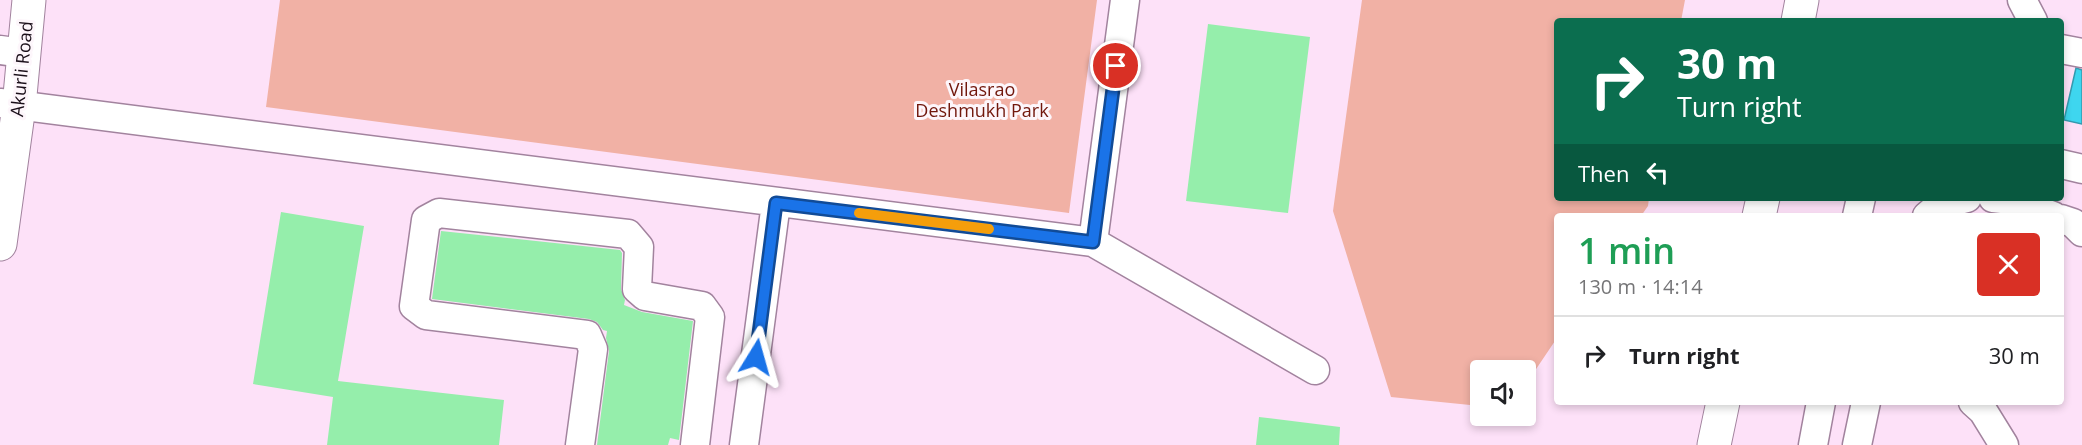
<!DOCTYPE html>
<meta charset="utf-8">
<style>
:root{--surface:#fff;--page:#f2f2f2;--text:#202124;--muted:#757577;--line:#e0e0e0}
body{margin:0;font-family:"Open Sans",sans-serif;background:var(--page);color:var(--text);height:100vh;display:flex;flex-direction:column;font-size:22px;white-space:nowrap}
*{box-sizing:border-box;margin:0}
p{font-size:20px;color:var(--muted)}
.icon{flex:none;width:33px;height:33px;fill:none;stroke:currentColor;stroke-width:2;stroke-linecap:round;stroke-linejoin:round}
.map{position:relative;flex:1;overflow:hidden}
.side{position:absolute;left:1554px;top:213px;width:510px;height:192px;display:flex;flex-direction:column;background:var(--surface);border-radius:6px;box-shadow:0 3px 9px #0003}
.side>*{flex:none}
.top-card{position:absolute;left:1554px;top:18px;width:510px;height:183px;border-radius:6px;box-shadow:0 3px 9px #0003;background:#0b6e4f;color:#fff;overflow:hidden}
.controls{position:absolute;left:1470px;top:360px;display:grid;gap:12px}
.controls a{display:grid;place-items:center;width:66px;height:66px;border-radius:6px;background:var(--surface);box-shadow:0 3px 9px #0003;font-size:30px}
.pin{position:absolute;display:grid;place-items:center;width:51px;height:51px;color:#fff;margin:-26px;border:3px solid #fff;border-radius:50%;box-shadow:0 2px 6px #0007}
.me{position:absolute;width:66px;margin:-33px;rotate:8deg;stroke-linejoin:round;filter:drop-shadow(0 0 4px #0008)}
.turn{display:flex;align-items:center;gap:21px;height:126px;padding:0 24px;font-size:27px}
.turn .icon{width:78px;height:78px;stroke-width:2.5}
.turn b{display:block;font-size:42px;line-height:51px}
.then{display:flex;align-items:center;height:57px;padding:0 24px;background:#0003;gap:12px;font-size:22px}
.round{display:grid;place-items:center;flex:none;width:63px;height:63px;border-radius:6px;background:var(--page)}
.overview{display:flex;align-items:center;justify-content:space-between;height:102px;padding:0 24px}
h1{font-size:36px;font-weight:600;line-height:45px;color:#1e9e55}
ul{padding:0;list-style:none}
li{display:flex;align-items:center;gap:18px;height:78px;padding:0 24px;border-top:2px solid var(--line)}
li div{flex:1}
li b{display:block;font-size:22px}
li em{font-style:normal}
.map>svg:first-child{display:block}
.green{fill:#f1b1a5}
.water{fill:#3ed6ef;stroke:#339aaf;stroke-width:1.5}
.building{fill:#95eeab}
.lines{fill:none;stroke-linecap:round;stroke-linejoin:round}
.minor-casing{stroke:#a2839e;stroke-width:31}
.tertiary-casing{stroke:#a2839e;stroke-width:35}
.minor{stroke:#fff;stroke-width:28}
.tertiary{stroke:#fff;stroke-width:33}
.route-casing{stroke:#114b97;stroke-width:15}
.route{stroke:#1a73e8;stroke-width:10}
.slow{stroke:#f59e0b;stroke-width:10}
.labels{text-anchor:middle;stroke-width:6;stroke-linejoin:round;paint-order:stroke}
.street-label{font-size:18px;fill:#1a0f19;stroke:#fdf6fb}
.park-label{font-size:18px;fill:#71170c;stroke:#fdf6fb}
</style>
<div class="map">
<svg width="2082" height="445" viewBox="0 0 2082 445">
<rect width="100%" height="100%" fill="#fde1f8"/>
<path class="green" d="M280,0H1097L1069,213L266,107Z
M1362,0H1685L1681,21H1557V198H1649L1648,206L1641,216H1557V338L1526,384V370H1480V406L1391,397L1333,211Z"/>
<path class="water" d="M2076,68L2082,70V124L2064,120Z"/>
<path class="building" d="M1208,24L1310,37L1288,213L1186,201Z
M281,212L364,226L338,381L504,400L499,445H327L333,397L253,384Z
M441,231L620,250L622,253L621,289L625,300L624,305L642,312L693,321L679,440L670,438L668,445H597L609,351L606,338L607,331L603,330L597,322L589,319L432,299Z
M1259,417L1340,427L1339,445H1256Z"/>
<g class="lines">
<g class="minor-casing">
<path id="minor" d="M2022,0L2033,21
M2061,49L2082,53
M0,50L23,53
M0,103L1093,242L1125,0
M2061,164L2082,169
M1993,198L2011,200L2053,216
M1857,216L1861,198
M1927,216L1940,205L1967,198
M2061,219L2073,223L2082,232
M1093,242L1315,370
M1973,402L1983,411L2004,445
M580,445L593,349L587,335L426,315L414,306L426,220L439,213L628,234L639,247L637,289L645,296L702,306L710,317L695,445
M744,445L776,203
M1813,445L1821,402
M1857,445L1866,402"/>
</g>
<g class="tertiary-casing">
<path id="tertiary" d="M1798,21L1802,0
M1759,216L1763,198
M0,244L19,106L29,0
M1714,445L1723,402"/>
</g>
<use href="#minor" class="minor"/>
<use href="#tertiary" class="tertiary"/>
</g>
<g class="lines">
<g class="route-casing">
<path id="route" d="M756,357L776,203L1093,242L1116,66"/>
</g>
<use href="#route" class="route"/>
<path class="slow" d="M859,213L989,229"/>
</g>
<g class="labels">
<g class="street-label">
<text transform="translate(22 69) rotate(-84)" y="6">Akurli Road</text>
</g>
<g class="park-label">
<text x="982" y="96">Vilasrao<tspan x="982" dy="21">Deshmukh Park</tspan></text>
</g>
</g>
</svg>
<div class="controls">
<a><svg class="icon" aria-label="sound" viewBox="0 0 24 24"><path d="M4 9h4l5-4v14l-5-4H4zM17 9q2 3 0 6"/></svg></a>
</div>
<div class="pin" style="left:1116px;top:66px;background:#d93025"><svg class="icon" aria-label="arrive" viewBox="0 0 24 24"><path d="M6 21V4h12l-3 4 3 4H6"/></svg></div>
<svg class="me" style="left:756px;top:357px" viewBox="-20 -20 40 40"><path d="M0-17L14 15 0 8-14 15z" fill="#1a73e8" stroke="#fff" stroke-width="4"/></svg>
<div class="top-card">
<div class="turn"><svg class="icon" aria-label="right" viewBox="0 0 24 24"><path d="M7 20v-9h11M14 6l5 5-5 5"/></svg><div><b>30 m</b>Turn right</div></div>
<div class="then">Then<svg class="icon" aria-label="left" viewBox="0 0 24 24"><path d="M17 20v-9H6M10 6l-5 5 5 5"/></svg></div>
</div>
<section class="side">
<div class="overview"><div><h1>1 min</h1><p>130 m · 14:14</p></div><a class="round" style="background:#d93025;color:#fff"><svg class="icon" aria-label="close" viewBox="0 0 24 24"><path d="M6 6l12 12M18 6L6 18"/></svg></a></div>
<ul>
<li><svg class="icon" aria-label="right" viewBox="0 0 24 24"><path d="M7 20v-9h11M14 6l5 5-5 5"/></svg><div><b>Turn right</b></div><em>30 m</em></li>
</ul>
</section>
</div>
